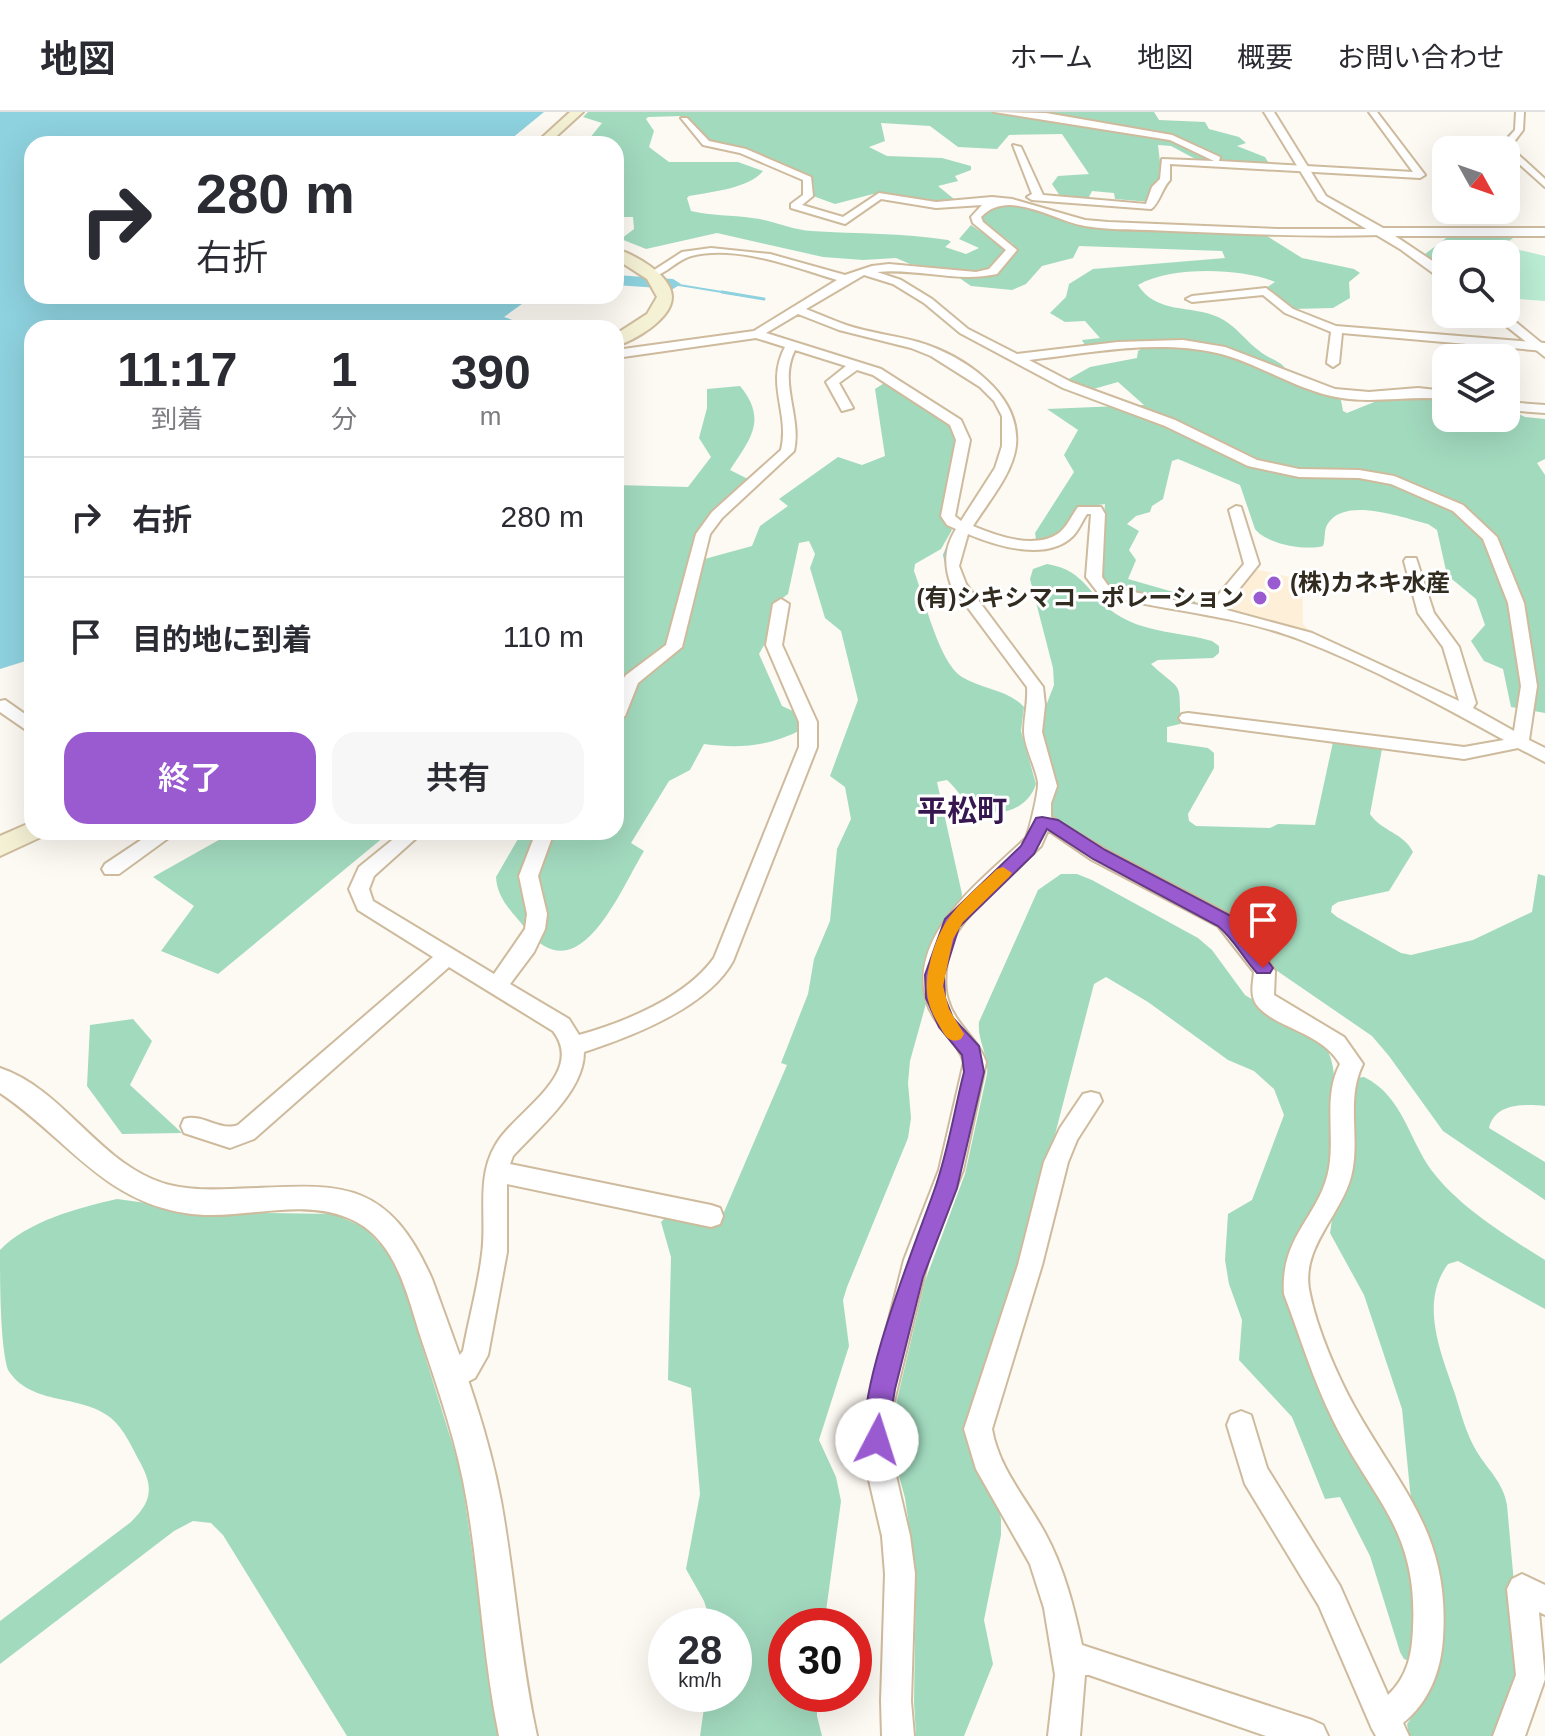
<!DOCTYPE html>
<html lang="ja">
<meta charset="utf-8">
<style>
:root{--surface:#fff;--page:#f7f7f7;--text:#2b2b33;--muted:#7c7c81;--line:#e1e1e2;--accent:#9a5ad0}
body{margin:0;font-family:Arial,"Noto Sans JP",sans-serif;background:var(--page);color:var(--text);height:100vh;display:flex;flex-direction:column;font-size:30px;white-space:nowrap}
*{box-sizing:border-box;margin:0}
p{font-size:26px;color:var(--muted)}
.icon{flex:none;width:44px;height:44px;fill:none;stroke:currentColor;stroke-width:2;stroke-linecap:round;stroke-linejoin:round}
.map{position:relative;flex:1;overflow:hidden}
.details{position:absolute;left:24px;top:208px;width:600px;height:520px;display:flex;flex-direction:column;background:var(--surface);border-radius:24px;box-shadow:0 8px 32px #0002}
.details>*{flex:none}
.guide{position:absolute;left:24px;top:24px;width:600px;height:168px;border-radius:24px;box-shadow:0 8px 32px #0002;background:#fff;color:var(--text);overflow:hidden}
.needle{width:52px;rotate:130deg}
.controls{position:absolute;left:1432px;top:24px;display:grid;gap:16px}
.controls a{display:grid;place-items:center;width:88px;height:88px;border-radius:16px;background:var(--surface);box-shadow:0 8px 32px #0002;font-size:40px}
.speed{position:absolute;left:648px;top:1496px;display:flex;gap:16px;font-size:40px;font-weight:700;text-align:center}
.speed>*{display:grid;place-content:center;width:104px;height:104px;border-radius:50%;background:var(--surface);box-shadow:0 8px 32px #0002;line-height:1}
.speed small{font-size:20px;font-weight:400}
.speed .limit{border:12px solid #d22;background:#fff;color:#111}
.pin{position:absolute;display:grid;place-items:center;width:68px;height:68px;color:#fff;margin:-82px -34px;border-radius:50% 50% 50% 0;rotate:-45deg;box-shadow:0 0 8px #0007}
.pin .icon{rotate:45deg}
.me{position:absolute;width:88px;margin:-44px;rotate:5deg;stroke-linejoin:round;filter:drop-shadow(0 0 6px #0008)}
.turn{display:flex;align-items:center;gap:28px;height:168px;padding:0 40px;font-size:36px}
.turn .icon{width:104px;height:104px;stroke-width:2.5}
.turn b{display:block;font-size:56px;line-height:68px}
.eta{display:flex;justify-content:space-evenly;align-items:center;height:136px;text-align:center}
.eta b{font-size:48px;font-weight:600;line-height:56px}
.cta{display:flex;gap:16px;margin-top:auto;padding:16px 40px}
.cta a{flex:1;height:92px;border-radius:24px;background:var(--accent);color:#fff;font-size:32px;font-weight:600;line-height:92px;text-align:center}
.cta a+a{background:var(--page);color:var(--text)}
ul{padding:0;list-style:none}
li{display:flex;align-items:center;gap:24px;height:120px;padding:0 40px;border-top:2px solid var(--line)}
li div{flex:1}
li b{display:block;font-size:30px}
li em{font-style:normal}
header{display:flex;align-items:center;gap:48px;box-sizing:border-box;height:112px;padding:0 40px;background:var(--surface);border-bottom:2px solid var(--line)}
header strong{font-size:38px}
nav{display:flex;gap:44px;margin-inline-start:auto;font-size:28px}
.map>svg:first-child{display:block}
.built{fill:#feefd9}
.green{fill:#baedd3}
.forest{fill:#a2dabe}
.water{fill:#8ed2df}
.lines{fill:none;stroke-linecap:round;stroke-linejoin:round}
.stream-far2{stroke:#8ed2df;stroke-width:2}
.stream-far1{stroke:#8ed2df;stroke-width:3}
.stream{stroke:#8ed2df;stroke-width:4}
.river{fill:#8ed2df;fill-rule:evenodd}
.minor-casing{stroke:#cebb9d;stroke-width:4}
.tertiary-casing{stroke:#cebb9d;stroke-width:4}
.secondary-casing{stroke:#cebb9d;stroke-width:4}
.minor{fill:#fff;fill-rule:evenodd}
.tertiary{fill:#fff;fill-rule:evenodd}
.secondary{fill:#f5f1d5;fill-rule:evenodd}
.route{fill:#9a5ad0;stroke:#643a87;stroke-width:2}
.slow{fill:#f59e0b}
.poi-dot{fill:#9a5ad0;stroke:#fff;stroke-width:3}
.labels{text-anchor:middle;stroke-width:6;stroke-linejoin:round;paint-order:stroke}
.far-poi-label{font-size:24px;font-weight:bold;fill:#322b1f;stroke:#fff;text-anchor:start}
.neighbourhood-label{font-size:30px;font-weight:bold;fill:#36174f;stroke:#fff}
</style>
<header>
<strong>地図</strong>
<nav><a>ホーム</a><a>地図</a><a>概要</a><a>お問い合わせ</a></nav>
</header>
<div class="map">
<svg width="1545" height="1624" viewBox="0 0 1545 1624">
<rect width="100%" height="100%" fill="#fdf9f3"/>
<path class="built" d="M1255,457L1302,468L1303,512L1312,521L1219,496Z"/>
<path class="green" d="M1511,136L1545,144V189L1506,186V142H1502Z"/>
<path class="forest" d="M588,0H1154L1159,8L1205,10L1209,17L1239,25L1246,31L1237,34L1265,45L1268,50H1201L1171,34L1158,33L1162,67L1150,90L1115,87L1114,81L1092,79L1087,89L1062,87L1052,72L1058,64L1089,62L1062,22L1009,23L997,37L958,35L930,14L881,11L885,29L869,35L887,44L942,46L971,54V58L955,64L958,69L938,74L959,91H911L873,82L835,92L813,84L809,65L745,38L708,30L683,4L648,5L646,7L654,19L649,35L669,50H738L763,59C750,76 711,80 689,84L687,86L691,99C711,104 732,103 752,106C773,108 791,118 812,119C858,122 902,121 948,128L951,130L945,135L966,142L979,136L959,127L971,113L1006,137L991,157L975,160L950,158L910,152L896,146L863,148L823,145L717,121L646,137L621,127L634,117L633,105H616V32H585L602,11L583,5Z
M1005,93L1027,94L1098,117L1267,124L1302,146L1354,157L1360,161L1349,170L1350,186L1333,196L1293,197L1266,176L1275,170C1241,156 1171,154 1138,173C1156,202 1191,193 1218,205C1235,212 1247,231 1262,241C1270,247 1283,250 1286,258L1281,259L1211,233L1086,235L1082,228L1100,226L1085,209L1065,210L1050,201L1066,185L1069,172L1093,157L1225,146L1222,139L1079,134L1073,146L1042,154L1026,172L1012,178L971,174L955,163L998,162L1016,141L1013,132L982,108V102Z
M1453,121L1513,126L1489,142H1446V158L1425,142Z
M1146,234H1184L1230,244L1341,288L1343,299L1347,301L1384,286L1446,285V306H1506V296L1525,305L1545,307V347L1537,351L1545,363V601L1511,595L1503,557L1484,549L1471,529L1485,513L1476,487L1447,463L1437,418L1428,412C1403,406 1348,385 1329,410C1323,417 1326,426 1323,434C1306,439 1266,432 1255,417L1240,373L1178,347L1172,349L1163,387L1152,394L1150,400L1136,404L1127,412L1139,419L1129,438L1136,448L1128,467L1191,485L1196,491L1114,480L1099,469L1105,392L1077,396C1065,411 1059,429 1036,427L1035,421L1074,360L1064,343L1078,318L1047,297L1144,293L1118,270L1090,278L1067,268L1090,255L1137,246L1138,239Z
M886,270L951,312L957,327L942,405L952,418L941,437L915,452L914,459C924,485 939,551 962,565C981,577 1009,578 1024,595L1021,619L1036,672C1027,700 993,709 969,691C961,685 955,675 947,668L937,670L962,782L961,792L927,888L910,949L908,971L911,1006L908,1026L847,1175L843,1188L849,1234L819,1328L836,1365L841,1389L824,1514H786V1582H817V1604L822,1624H700L706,1582H734V1514H712L704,1489L686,1457L700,1382L691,1276L668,1268L671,1145L661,1110L668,1103L716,1108L724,1100L787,953L781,951L808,882L814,847L830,809L837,737L851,707L845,675L830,664L858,588L841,519L825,506L810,456L815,442L809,429L799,431L788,482L776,491L769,524L759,542L782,594L797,601L803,617C770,634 741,637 704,632L690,658L669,669L631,731L644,739C620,778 579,884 526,817C513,801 497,787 496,765L522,720H616V373L688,375L711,345L699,326L707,296V277L740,274C768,308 750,327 730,358L750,368L713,402L690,451L752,434L760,414L788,394L779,387L838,345L862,353L885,344L875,277Z
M1047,452C1087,458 1089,487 1121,505C1149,521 1181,520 1212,529L1219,534V541L1213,546L1158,548L1151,552C1182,581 1180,566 1180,612L1167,615V630L1208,636L1214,641V656L1188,702L1189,709L1196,714L1270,716L1278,712L1315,713L1333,630L1382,637L1370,702C1381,719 1404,721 1413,740L1389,779L1338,790L1332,794L1331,800L1337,805L1401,841L1411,843L1473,828L1532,800L1538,762L1545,764V994C1524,992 1495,991 1489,1016L1545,1050V1088L1443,1019L1389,944L1372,924L1270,854L1247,823L1096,735L1053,704V677L1039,612L1054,573L1053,556L1030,467L1033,457Z
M233,720H390L218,862L161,839L194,794L153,765Z
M1061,762H1077L1092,768L1198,826L1212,838L1245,883L1323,931C1335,948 1334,964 1335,984C1335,1008 1336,1034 1330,1057C1318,1107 1278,1123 1287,1182L1407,1429L1417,1494L1410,1549L1404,1547L1400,1540L1370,1444L1340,1385L1325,1387L1292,1305L1239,1248L1242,1208L1229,1172L1225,1148L1228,1102L1252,1088L1284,1003L1274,977L1254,959L1228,948L1148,890L1106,865L1094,872L1022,1150L973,1299L1001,1407V1423L984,1508L993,1552L964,1624H916L914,1590L916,1462L905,1386L896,1353L893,1305L925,1169L965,1062L987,962C989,943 977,929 979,910L1038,778Z
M133,907L152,929L130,973L182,1021L122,1022L87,974L90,913Z
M1364,965C1405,985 1409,1032 1436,1064C1464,1098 1508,1125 1545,1148V1197L1458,1149L1448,1152C1419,1191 1441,1241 1455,1282C1461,1301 1466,1322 1477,1340C1488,1358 1503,1370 1507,1393L1521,1550L1497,1624H1409L1407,1612L1430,1580L1437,1561L1410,1378L1402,1297L1364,1183L1330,1121L1352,974L1355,966Z
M117,1087L213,1100L333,1102L364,1115L387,1140L403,1173L461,1360L498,1624H347L223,1423L211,1411L193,1409L174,1419L0,1552V1509L131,1410C151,1390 154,1377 141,1352C132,1336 125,1318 111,1306C80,1281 32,1295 8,1258C0,1233 0,1169 0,1138C28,1109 78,1096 117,1087Z"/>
<path class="water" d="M0,0H544L505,32H32V184H533L504,205L536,216H32V547L0,557Z"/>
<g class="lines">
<path class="stream-far2" d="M1503,37L1501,31L1516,16V0
M1514,47L1545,76
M673,172L734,182"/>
<path class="stream-far1" d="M722,180L764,187"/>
<path class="stream" d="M952,473L945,443L954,422"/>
<path class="river" d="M616,163L673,167L681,172L673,177L616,173Z"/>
<g class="minor-casing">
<path id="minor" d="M994,0L1046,1L1172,23L1220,45L1219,49L1413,60L1369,0H1377L1425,63L1420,66L1170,52V68C1162,76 1159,92 1151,97L1032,88L1027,85L1032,82L1013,33L1021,35L1043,83L1146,92L1152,75L1160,67L1162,47L1214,49L1170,28Z
M1516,0H1524L1523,18L1510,35L1545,67V75L1500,35L1515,18Z
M681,6H687L709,29L746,37L811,65L813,84L802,93L843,105L879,81L936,90L992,85L1012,87L1085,108L1108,110L1278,117H1380L1385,120L1380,123C1310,125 1240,122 1171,119C1142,117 1113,119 1085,114C1052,108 1008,76 981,105L983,110L1017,138L997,162C956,171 918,156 877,160L901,168L932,187L968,217L1017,242L1118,230L1183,228L1225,235L1335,277L1369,280L1418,276L1446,279V287C1408,283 1368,293 1331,284C1291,275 1256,250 1217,241C1156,227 1089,241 1029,248L1071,270L1175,308L1257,348L1299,357L1359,358L1394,364L1463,393L1497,425L1524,491L1537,574L1529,628L1545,636V650L1518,636L1464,647L1182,610L1179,606L1182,602L1188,601L1464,635L1504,628C1439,592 1371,555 1301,528C1237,503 1165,499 1099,482L1086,465L1091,402H1087C1082,409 1079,418 1073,424C1047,450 996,434 968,422L959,454L966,472L1043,575L1045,593L1042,620L1057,674L1051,691V705L1106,738L1232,804L1243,814L1275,859L1274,883L1344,925L1363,952C1345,988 1361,1027 1351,1065C1340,1105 1299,1137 1310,1182C1317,1217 1337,1263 1354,1294C1401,1378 1450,1422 1443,1526C1441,1559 1429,1590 1403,1611L1409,1624H1376L1372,1617L1319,1494L1245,1372L1227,1313L1231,1303L1241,1299L1251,1303L1267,1356L1340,1474L1388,1583C1408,1564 1412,1542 1413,1516C1418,1417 1373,1389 1333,1308C1313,1268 1300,1224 1284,1182C1280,1123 1320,1105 1329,1056C1335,1021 1323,984 1340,952C1321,919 1273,916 1256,892C1250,882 1253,871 1254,860L1218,814L1092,748L1048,718L1041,734C1017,757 977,791 959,817C947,833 942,869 948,888C955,913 978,926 986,950L963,1058L928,1148L891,1302L894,1355L910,1424L915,1462L911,1589L914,1624H882L881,1589L885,1462L882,1424L866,1355L865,1302L904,1148L939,1058L964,950C958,929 933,914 926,887C909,820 985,766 1026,726C1030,716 1039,679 1038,670C1035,653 1025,637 1024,620C1024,605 1028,591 1027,575L951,473C944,453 944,436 956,417L947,413L941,404L956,328L950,313L873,263L857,258L839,271L853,296L842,299L826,270L846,254L795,238C778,271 802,304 794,339L722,406L710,422L682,535L638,571L625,604L616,609L618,574L626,563L666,533L696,422L712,400L781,338C790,300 765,273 785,235L756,226L616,246V238L754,219L837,168C793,155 737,132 691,144C677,148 667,161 653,165L648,162L682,140L711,136L770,142L845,163L872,154L889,152L976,160L989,157L1006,138L973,111L971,105L982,93L936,96L881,87L845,112L791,96V92L803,83V68L740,41L703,33ZM864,163L893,172L924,191L960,221L1063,276L1165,314L1248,354L1299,365L1359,366L1391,372L1453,399L1483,427L1508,491L1521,574L1514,619L1473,596L1476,591L1459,535L1434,501L1416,446H1406L1404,449L1418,501L1443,535L1459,589L1312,521L1223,497L1259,452L1241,395L1236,394L1229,398L1244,452L1208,495L1109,475L1102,465L1105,402L1101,395H1078C1072,403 1067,415 1059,421C1035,438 997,424 973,414C988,390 1013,362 1016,333C1021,281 962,243 918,230C894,223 869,221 846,213C832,208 819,202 806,197ZM798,202L839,218L911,236L931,244L980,275L994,289L1002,304V334L995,356L961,409L955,404L970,328L961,308L881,257L766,221Z
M1266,176L1293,197L1336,214L1545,231V239L1342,221L1339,251L1333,255L1327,251L1331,220L1285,201L1263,183L1192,190L1186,187L1192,184Z
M1506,290L1545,293V301L1506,298Z
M781,487L789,492L782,533L817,610V635L733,849C708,895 633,924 584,940C584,980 538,1016 513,1044L510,1052L711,1093L720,1096L723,1104L720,1112L711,1115L507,1072V1140L488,1243L475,1266L450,1279L441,1275L437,1266C442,1253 455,1250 463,1239C469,1206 478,1175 482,1142C487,1106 476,1066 495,1034C513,1000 587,963 553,919L449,855L254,1027L230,1036L184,1021L181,1014L184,1007C202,1001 220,1020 238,1013L433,845L358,798L349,777L359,755L402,720H423L374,764L369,777L373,789L494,862L525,817L527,802L519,764L536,720H554L538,764L547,802L545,817L534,840L510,872L569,907L579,923C625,910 685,886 714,846L799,635V610L766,533L773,492Z
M5,588L32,607V622L0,600V589Z
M153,720L174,722L119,762H105L102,757L105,752Z
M1091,980L1099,982L1102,989L1077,1028L1068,1050L1042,1153L992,1317C999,1357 1026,1386 1045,1421C1064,1456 1074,1495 1082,1533L1312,1608L1323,1613L1328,1624H1266L1089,1563H1085L1080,1624H1048L1055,1563L1044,1496L1030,1452L976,1357L964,1317L1018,1153L1044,1050L1060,1016L1083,982Z
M1522,1462L1545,1473V1503L1539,1500L1545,1567L1525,1624H1493L1516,1563L1507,1477L1512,1467Z"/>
</g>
<g class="tertiary-casing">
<path id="tertiary" d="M1264,0H1274L1326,84L1383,116H1545V124H1395L1446,158V168L1441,167L1400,137L1318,88Z
M1491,202H1506L1545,234V245Z
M0,956C60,976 94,1042 152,1067C177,1078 204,1078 231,1077C333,1074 384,1059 432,1167C458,1239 487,1313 501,1389C515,1467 520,1546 537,1624H499C483,1546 480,1467 467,1390C458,1334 439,1280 421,1226C407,1183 396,1125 348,1106C298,1085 238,1110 185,1101C102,1088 65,1024 0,981Z"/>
</g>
<g class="secondary-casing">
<path id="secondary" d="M570,0H583L548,32H535Z
M616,137C634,142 672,163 672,185C672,207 634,229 616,234V222L647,202L657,185L647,167L616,147Z
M32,710V720H44L41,725L0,744V724Z"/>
</g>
<use href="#minor" class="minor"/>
<use href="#tertiary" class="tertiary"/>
<use href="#secondary" class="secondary"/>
</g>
<path class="route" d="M1042,705L1058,708L1105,738L1231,804L1242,814L1273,856L1270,861H1257C1243,846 1234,827 1218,814L1093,747L1047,717L1034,742L959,815L944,863L945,886L953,906L979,934L984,960L957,1076L923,1165L895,1277L885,1337L877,1341L868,1337C849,1293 917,1128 934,1079C948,1041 954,999 964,960L962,943L939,915L926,886L925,863L945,807L1021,734L1036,706Z"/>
<path class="slow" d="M1003,755L1012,761L1009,765L963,810L953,827L943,874L949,897L964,922L961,927C949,932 945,924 939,913C927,894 924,877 929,855C940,804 961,791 997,757Z"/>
<g class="poi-dot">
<circle cx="1274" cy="471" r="8"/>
<circle cx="1260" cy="486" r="8"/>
</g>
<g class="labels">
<g class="far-poi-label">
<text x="1290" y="479">(株)カネキ水産</text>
<text x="1244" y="494" text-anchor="end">(有)シキシマコーポレーション</text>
</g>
<g class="neighbourhood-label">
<text x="962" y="709">平松町</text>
</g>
</g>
</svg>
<div class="controls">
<a><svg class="needle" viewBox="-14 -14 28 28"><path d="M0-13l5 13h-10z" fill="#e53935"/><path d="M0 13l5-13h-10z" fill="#7c7c81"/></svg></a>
<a><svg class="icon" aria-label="search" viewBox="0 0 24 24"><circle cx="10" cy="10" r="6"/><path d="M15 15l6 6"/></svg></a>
<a><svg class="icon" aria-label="layers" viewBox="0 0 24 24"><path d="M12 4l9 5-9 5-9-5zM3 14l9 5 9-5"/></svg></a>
</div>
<div class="speed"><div>28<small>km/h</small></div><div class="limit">30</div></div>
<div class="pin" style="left:1263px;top:856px;background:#d93025"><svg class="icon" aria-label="arrive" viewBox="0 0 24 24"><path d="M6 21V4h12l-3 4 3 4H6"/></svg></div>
<svg class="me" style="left:877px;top:1328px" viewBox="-20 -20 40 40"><circle r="19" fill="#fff"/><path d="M0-13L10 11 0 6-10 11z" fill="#9a5ad0"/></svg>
<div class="guide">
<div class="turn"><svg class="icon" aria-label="right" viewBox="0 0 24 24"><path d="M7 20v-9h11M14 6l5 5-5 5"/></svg><div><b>280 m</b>右折</div></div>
</div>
<section class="details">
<div class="eta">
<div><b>11:17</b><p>到着</p></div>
<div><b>1</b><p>分</p></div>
<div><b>390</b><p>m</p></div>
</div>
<ul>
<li><svg class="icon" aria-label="right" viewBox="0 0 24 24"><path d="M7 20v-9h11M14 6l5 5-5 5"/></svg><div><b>右折</b></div><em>280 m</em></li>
<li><svg class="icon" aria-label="arrive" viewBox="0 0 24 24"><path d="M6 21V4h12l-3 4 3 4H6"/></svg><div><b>目的地に到着</b></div><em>110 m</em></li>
</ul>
<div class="cta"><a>終了</a><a>共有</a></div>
</section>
</div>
